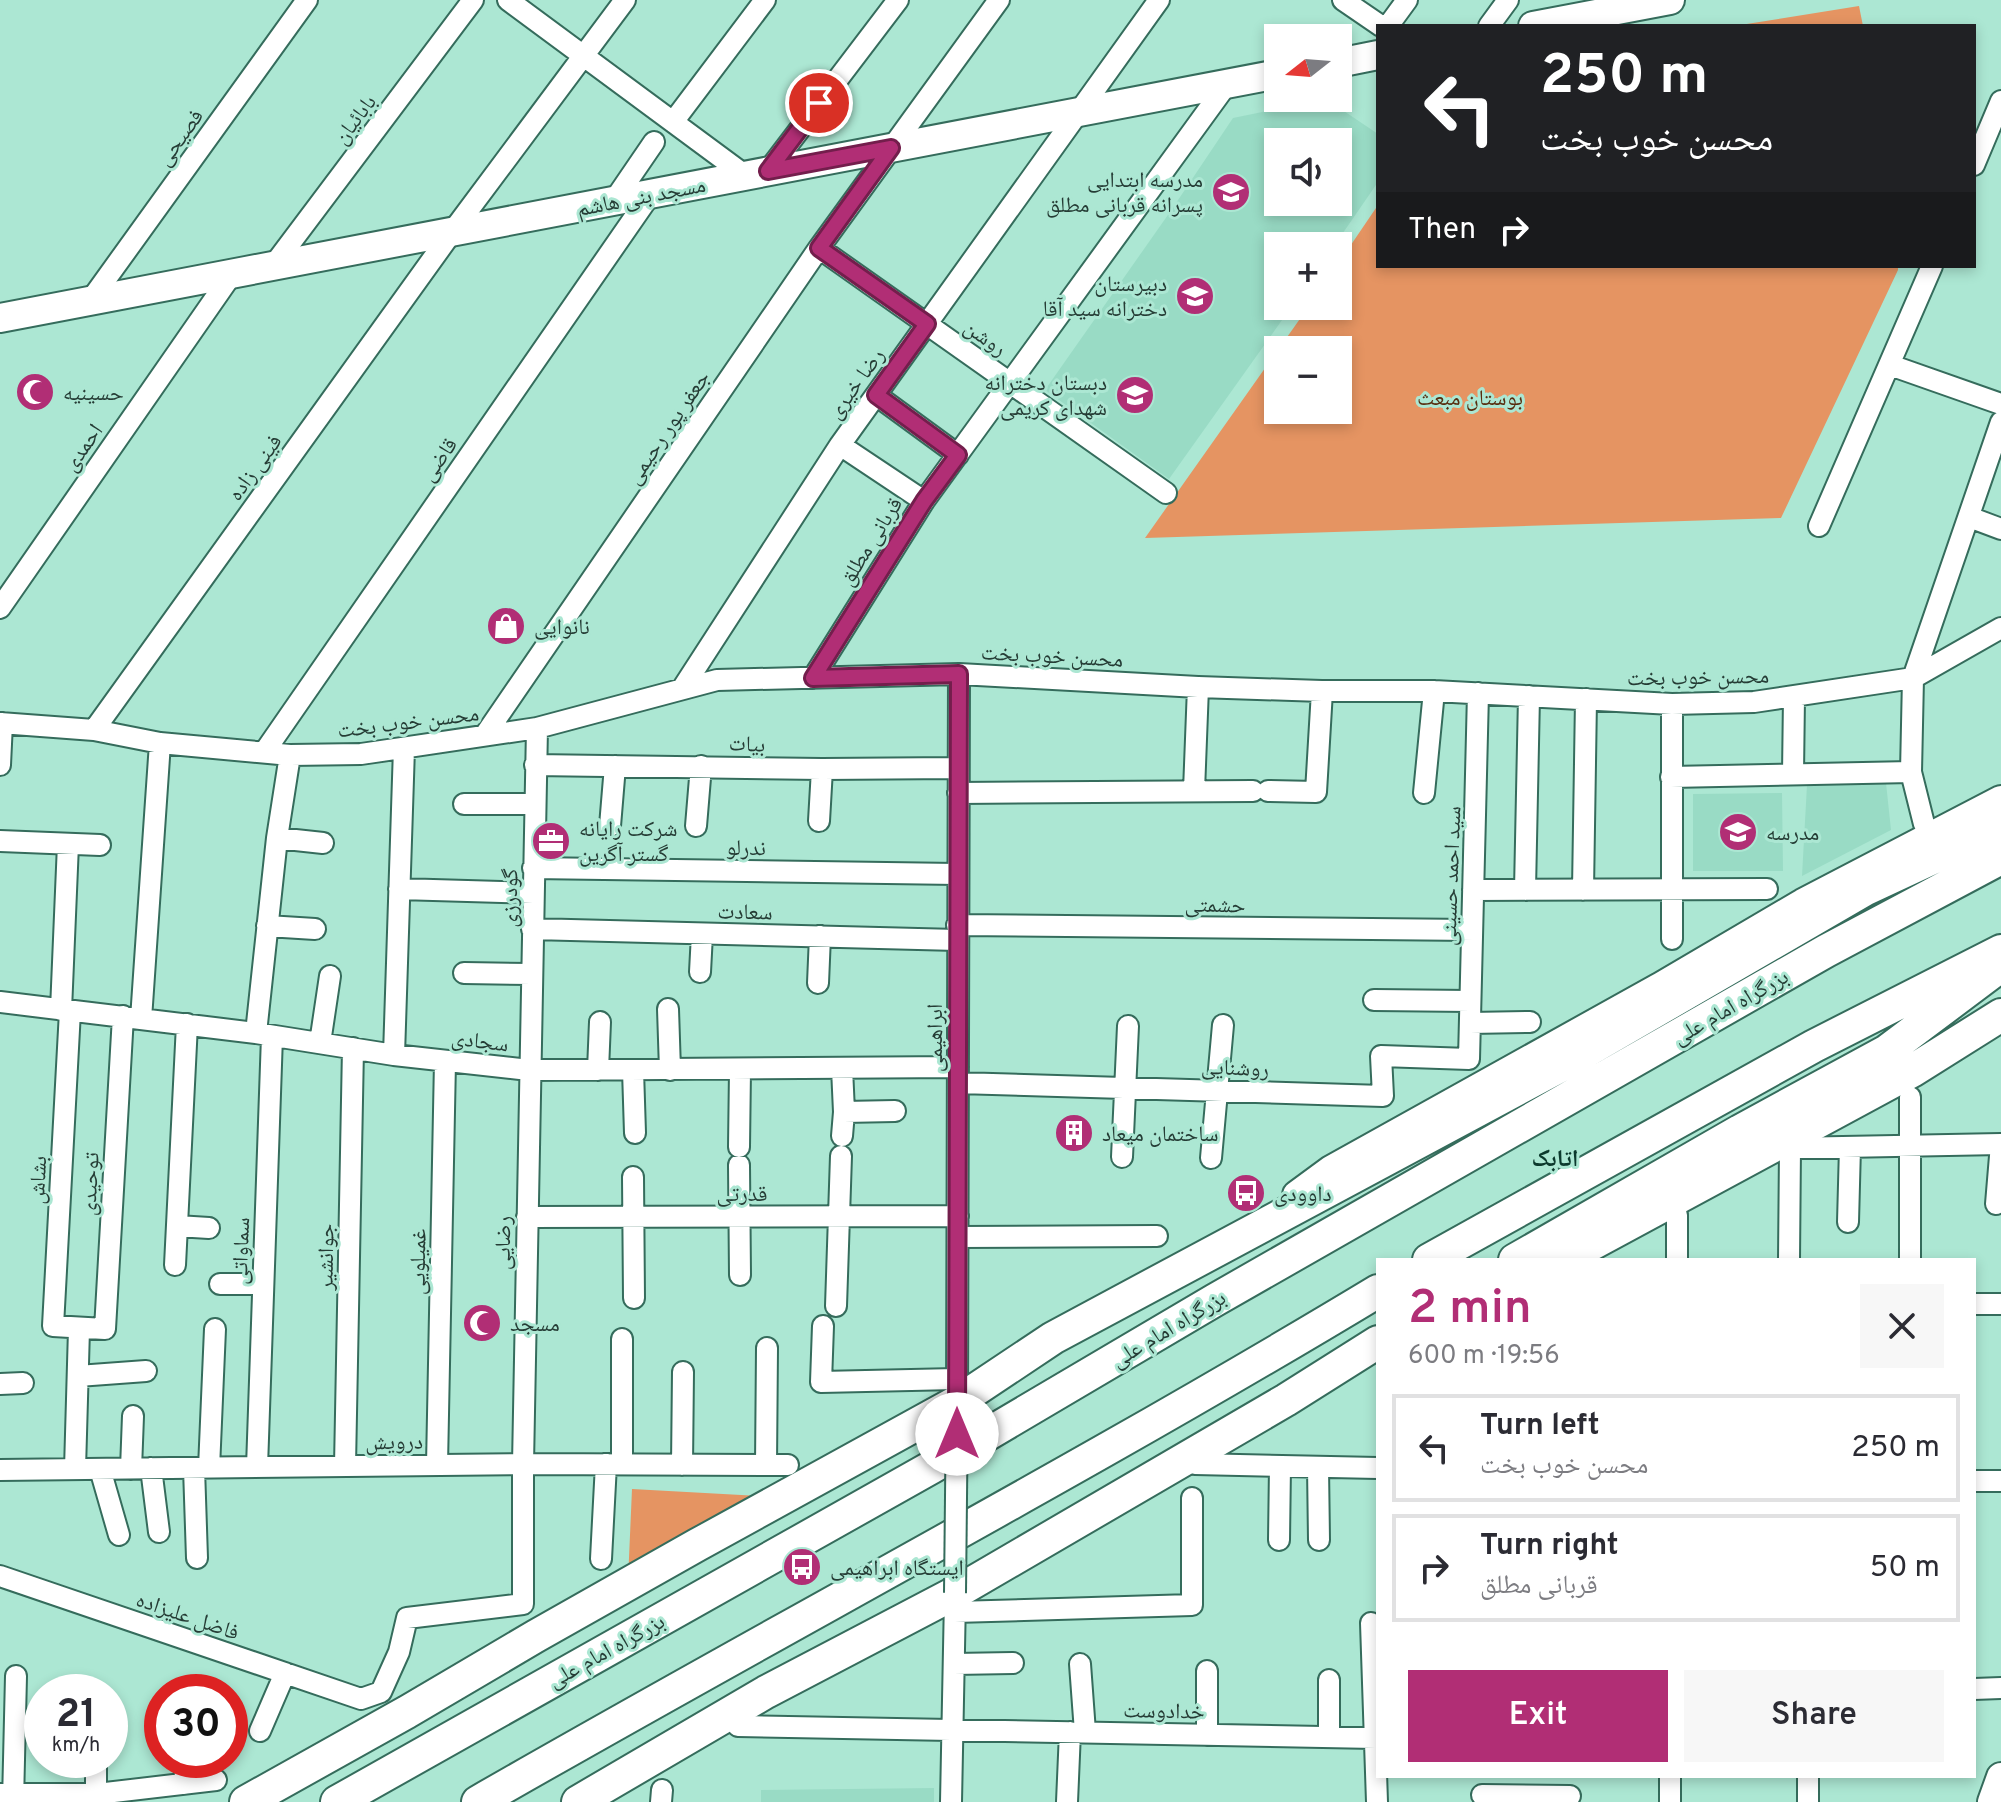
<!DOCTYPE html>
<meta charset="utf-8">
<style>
:root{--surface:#fff;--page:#f7f7f7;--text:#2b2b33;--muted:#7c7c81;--line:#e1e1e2;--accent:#b12e75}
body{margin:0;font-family:Overpass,"Noto Naskh Arabic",sans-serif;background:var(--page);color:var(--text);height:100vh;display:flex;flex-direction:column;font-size:30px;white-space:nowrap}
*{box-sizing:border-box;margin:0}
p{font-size:26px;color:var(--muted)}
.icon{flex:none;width:44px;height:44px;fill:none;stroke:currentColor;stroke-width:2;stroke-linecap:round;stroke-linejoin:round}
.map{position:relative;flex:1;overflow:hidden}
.sheet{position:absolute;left:1376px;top:1258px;width:600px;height:520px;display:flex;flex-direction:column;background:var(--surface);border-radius:0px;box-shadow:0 4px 12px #0003}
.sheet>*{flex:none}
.hud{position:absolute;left:1376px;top:24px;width:600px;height:244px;border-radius:0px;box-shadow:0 4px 12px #0003;background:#202124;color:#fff;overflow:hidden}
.needle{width:52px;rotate:253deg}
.buttons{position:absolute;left:1264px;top:24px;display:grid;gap:16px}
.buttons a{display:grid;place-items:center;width:88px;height:88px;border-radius:0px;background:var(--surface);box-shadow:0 4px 12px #0003;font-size:40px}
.speed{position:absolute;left:24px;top:1674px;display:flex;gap:16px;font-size:40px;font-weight:700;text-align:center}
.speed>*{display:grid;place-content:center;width:104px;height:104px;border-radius:50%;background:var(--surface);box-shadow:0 4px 12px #0003;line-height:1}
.speed small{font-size:20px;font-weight:400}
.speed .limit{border:12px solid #d22;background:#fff;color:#111}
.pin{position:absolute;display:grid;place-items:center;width:68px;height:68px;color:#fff;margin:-34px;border:4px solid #fff;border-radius:50%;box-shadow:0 2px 8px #0007}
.me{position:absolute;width:88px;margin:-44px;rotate:0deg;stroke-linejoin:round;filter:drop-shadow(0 0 6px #0008)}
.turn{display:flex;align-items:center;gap:28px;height:168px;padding:0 32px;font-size:36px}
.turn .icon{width:104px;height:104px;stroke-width:2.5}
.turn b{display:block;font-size:56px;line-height:68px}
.then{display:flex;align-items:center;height:76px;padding:0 32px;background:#0003;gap:16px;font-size:30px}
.round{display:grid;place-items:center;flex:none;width:84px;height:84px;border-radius:0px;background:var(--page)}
.summary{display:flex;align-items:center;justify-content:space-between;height:136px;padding:0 32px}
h1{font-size:48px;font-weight:600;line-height:60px;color:var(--accent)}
.cta{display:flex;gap:16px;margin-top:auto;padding:16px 32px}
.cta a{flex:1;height:92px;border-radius:0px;background:var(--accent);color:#fff;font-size:32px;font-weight:600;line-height:92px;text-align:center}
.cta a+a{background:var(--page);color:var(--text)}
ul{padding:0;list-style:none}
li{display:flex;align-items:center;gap:24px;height:108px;margin:0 16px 12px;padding:0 16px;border:4px solid var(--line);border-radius:0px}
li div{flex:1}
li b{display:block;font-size:30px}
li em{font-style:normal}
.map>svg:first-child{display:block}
.built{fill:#99dbc5;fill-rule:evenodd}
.green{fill:#e59462;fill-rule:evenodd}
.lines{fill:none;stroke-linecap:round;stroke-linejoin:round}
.minor-casing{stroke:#356c5c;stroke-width:24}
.secondary-casing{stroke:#356c5c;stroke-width:32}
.trunk-casing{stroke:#356c5c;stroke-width:36}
.minor{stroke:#fff;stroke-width:20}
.secondary{stroke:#fff;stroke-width:28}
.trunk{stroke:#fff;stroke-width:32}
.minor-bridge-casing{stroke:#356c5c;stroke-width:24;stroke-linecap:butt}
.minor-bridge{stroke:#fff;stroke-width:20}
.route-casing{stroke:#731e4c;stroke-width:20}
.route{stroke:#b12e75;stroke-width:14}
.labels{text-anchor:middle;stroke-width:6;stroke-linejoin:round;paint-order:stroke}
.street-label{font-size:22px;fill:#253c35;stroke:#ace7d3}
.poi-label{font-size:22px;fill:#253c35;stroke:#ace7d3;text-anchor:start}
.park-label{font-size:22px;fill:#572c0e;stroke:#ace7d3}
.neighbourhood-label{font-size:24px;font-weight:bold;fill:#0c392d;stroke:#ace7d3}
</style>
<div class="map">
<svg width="2001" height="1802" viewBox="0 0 2001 1802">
<rect width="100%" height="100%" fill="#ace7d3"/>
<path class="built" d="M1326,99L1378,134V182L1334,246H1278V306H1292L1169,479L1045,390L1170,212L1233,118ZM1278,142H1338V202H1278Z
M1886,783L1891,830L1802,876L1807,785Z
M1782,793L1783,871H1693V794Z
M934,1788V1802H761V1790Z"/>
<path class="green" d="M1859,6L1863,26H1734Z
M1378,205V266H1898V270L1781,518L1145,538L1309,306H1338V264ZM1278,350H1338V410H1278Z
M632,1489L780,1497L628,1581Z"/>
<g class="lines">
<g class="minor-casing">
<path id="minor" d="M508,0L746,176
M1343,0L1381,26
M1388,26L1407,0
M1489,26L1508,0
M673,122L765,0
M1974,165L2001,101
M768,171L898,0
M613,202L654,142
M819,248L1166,493
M273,266L473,0
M90,301L307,0
M1890,365L2001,404
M876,395L958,455
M840,445L924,501
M1969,517L2001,529
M1819,526L1932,266
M0,608L232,274
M813,678L924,501L1227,84
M682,689L840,445L1159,0
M0,723L94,730L160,743L290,755L361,754L537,728L717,680L959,674L1198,687L1322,691H1434L1672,704L1754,702L1913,678L2001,628
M94,730L452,232L625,0
M485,735L819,248L999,0
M265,751L650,195
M0,765L2,723
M535,765L822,769L957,768
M1793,774L1794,697
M1671,777L1911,772
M1194,791L1198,687
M1268,791L1316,792L1322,691
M958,793L1253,791
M1424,793L1434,691
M464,804H534
M819,821L822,769
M1924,824L1911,772L1913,678L2001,422
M610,826L615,766
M696,826L701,766
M277,838L323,843
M0,841L100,845
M533,868L957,874
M399,889L533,893
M1473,890L1767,889
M1525,890L1529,696
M1583,890L1586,699
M957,925L1472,930
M267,926L315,929
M532,929L957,940
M1672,939V704
M700,972L702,934
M464,973L531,974
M818,983L820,936
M1374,1000L1470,1001
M0,1002L256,1033L394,1055L529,1070L958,1067
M668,1009L670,1070
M61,1010L68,844
M70,1011L53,1326L105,1329L123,1016
M141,1019L160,743
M1470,1023L1530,1022
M256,1033L277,838L290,755
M320,1043L330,976
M394,1055L404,748
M598,1070L600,1022
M633,1070L635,1133
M958,1083L1383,1096L1381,1056L1469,1059L1478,693
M844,1112L895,1111
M842,1136L844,1112L842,1068
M739,1147L740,1070
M1122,1157L1128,1026
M1211,1158L1223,1025
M739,1165L740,1275
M633,1177L634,1298
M1996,1204L2001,1144
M1677,1215V1260
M527,1217L958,1216
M1848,1222L1850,1147
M177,1226L209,1228
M958,1237L1157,1236
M1789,1260L1790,1148L2001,1144
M1910,1260V1097
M175,1265L187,1024
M220,1284H263
M1974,1304H2001
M836,1306L841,1156
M823,1326L821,1382L956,1379
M622,1339V1464
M78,1376L146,1371
M0,1384L23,1383
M957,1402L959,674
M1195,1464L1378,1468
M437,1465L445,1061
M682,1465L683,1372
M766,1465L767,1348
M345,1466L353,1048
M257,1467L272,1036
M1318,1467L1319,1540
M151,1468L159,1532
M194,1468L197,1558
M209,1468L215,1329
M75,1469L79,1329
M100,1469L119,1535
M131,1469L133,1416
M0,1470L523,1464L788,1465
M1974,1481H2001
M1279,1540L1280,1466
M601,1559L606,1464
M0,1576L361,1699L381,1692L399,1652L407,1618L523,1604V1464L537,728
M955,1612L1192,1605V1498
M1371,1623L1377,1802
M954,1664L1013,1663
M1080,1664L1085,1732
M1329,1680V1737
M1974,1689L2001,1688
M738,1726L1375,1738
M260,1731L285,1673
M1207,1735V1671
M1670,1776V1802
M1808,1776V1802
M184,1784L186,1760
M0,1794H97L216,1780
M1482,1795L1570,1796
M13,1802L16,1676
M96,1802V1760
M661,1802L662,1790
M951,1802L955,1598
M1067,1802L1070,1732"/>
</g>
<g class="secondary-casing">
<path id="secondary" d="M1533,26L1670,0
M1338,63L1378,55
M0,318L1278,74
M1297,1195L1331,1170L1660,987L1803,903L2001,800
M1992,1802L2001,1777"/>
</g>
<g class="trunk-casing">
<path id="trunk" d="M1429,1260L1814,1046L2001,951
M1515,1260L1740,1131L1887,1051L1991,973
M1562,1260L1912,1071L2001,1015
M246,1802L407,1712L536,1636L697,1545L957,1402L1053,1338L1564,1064L1866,889L2001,826
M337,1802L932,1467L1215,1300L1826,951L2001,858
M478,1802C777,1630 1083,1469 1378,1291
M578,1802L766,1692L955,1593L1286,1400L1378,1342"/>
</g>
<use href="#minor" class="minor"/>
<use href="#secondary" class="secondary"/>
<use href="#trunk" class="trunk"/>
<g class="minor-bridge-casing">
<path id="minor-bridge" d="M955,1593L957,1402"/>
</g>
<use href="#minor-bridge" class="minor-bridge"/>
</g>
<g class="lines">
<g class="route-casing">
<path id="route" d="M819,103L768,171L891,148L819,248L927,324L876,395L958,455L924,501L813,678L959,674L957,1434"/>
</g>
<use href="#route" class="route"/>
</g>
<defs>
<g id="school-disc" transform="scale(2)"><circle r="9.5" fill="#b12e75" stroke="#ace7d3"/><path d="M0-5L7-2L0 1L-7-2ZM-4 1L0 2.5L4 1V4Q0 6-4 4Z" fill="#fff"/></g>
<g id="mosque-disc" transform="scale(2)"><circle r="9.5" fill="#b12e75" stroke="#ace7d3"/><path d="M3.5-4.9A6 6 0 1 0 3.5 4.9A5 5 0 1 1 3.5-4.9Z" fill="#fff"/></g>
<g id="shop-disc" transform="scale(2)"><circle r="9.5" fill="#b12e75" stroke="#ace7d3"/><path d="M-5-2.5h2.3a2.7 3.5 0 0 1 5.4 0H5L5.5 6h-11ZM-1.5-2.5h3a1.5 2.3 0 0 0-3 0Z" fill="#fff"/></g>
<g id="office-disc" transform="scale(2)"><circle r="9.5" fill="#b12e75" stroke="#ace7d3"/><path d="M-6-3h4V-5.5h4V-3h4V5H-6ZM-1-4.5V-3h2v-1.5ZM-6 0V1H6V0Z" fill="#fff"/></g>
<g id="building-disc" transform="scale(2)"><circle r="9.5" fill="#b12e75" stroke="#ace7d3"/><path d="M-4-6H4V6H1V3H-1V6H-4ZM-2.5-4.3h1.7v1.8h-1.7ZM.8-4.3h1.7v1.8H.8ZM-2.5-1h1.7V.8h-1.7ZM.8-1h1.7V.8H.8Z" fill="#fff"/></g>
<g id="bus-disc" transform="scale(2)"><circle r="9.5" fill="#b12e75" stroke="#ace7d3"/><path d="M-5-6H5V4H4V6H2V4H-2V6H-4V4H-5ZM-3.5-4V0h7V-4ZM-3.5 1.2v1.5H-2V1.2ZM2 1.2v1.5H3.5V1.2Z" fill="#fff"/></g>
</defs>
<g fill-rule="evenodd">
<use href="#school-disc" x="1231" y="192"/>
<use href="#school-disc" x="1195" y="296"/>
<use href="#mosque-disc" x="35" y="392"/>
<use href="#school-disc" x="1135" y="395"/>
<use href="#shop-disc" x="506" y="626"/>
<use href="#school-disc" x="1738" y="832"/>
<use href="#office-disc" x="551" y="841"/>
<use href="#building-disc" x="1074" y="1133"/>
<use href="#bus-disc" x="1246" y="1193"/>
<use href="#mosque-disc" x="482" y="1323"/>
<use href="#bus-disc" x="802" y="1567"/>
</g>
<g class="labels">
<g class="street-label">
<text transform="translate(354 119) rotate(-53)" y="8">بابائیان</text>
<text transform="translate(179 137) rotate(-54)" y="8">فصیحی</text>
<text transform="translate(641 196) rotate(-11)" y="8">مسجد بنی هاشم</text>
<text transform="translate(986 337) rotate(35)" y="8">روشن</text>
<text transform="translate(855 383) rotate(-54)" y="8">رضا خیری</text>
<text transform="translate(667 427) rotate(-56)" y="8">جعفر پور رحیمی</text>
<text transform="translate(82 447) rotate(-55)" y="8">احمدی</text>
<text transform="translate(438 459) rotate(-55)" y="8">قاضی</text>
<text transform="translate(254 467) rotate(-54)" y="8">فینی زاده</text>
<text transform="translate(870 541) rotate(-58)" y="8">قربانی مطلق</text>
<text transform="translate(1052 655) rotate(3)" y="8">محسن خوب بخت</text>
<text transform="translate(1698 676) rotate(-1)" y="8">محسن خوب بخت</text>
<text transform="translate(408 721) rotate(-7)" y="8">محسن خوب بخت</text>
<text transform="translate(747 743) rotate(2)" y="8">بیات</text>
<text transform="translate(746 847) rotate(1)" y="8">ندرلو</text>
<text transform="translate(1450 876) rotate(-88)" y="8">سید احمد حسینی</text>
<text transform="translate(509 898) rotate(-89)" y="8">گودرزی</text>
<text transform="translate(1215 904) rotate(1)" y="8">حشمتی</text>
<text transform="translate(745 911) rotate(1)" y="8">سعادت</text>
<text transform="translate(1730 1006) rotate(-30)" y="8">بزرگراه امام علی</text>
<text transform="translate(934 1038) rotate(-90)" y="8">ابراهیمی</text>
<text transform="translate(480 1040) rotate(7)" y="8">سجادی</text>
<text transform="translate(1235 1067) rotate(2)" y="8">روشنایی</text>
<text transform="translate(37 1180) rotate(-87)" y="8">بشاش</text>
<text transform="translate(89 1184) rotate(-87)" y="8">توحیدی</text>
<text x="742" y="1201">قدرتی</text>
<text transform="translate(502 1243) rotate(-89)" y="8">رضایی</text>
<text transform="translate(240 1251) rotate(-88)" y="8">سماواتی</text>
<text transform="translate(325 1257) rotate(-89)" y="8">جوانشیر</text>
<text transform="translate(417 1262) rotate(-89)" y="8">غمیلویی</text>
<text transform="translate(1168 1328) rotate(-31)" y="8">بزرگراه امام علی</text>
<text transform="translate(394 1441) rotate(-1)" y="8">درویش</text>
<text transform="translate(188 1615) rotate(19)" y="8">فاضل علیزاده</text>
<text transform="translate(606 1650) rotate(-29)" y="8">بزرگراه امام علی</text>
<text transform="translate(1164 1710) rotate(1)" y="8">خدادوست</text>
</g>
<g class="poi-label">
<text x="1203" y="187" text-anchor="end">مدرسه ابتدایی<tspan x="1203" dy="25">پسرانه قربانی مطلق</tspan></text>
<text x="1167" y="291" text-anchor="end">دبیرستان<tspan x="1167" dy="25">دخترانه سید آقا</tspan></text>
<text x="1107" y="390" text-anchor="end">دبستان دخترانه<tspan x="1107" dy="25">شهدای کریمی</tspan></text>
<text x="63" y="400">حسینیه</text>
<text x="534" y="634">نانوایی</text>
<text x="579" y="836">شرکت رایانه<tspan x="579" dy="25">گستر آگرین</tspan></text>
<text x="1766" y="840">مدرسه</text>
<text x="1102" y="1141">ساختمان میعاد</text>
<text x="1274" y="1201">داوودی</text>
<text x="510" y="1331">مسجد</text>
<text x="830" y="1575">ایستگاه ابراهیمی</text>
</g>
<g class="park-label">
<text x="1470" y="405">بوستان مبعث</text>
</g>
<g class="neighbourhood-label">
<text x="1555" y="1166">اتابک</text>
</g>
</g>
</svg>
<div class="buttons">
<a><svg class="needle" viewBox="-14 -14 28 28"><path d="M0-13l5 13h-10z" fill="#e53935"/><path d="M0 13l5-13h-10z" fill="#7c7c81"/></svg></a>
<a><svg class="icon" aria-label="sound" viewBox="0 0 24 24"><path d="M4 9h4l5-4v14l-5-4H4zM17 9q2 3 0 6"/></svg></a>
<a>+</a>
<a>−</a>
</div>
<div class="speed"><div>21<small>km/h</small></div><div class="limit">30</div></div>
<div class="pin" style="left:819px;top:103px;background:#d93025"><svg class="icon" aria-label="arrive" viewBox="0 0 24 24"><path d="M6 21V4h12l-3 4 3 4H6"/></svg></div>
<svg class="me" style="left:957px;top:1434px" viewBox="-20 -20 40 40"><circle r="19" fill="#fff"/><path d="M0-13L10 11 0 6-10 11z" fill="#b12e75"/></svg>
<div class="hud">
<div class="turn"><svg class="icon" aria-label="left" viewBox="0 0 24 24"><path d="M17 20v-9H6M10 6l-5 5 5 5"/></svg><div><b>250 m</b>محسن خوب بخت</div></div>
<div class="then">Then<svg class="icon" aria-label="right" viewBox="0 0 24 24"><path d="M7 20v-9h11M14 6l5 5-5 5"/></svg></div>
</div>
<section class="sheet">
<div class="summary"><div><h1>2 min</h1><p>600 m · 19:56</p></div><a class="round"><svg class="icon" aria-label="close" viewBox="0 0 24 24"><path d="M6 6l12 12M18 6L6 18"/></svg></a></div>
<ul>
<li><svg class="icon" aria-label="left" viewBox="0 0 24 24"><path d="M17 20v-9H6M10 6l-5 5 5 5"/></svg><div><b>Turn left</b><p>محسن خوب بخت</p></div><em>250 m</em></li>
<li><svg class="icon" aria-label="right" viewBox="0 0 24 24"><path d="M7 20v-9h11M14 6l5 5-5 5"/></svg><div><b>Turn right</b><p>قربانی مطلق</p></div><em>50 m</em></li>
</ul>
<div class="cta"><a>Exit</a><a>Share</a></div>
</section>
</div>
